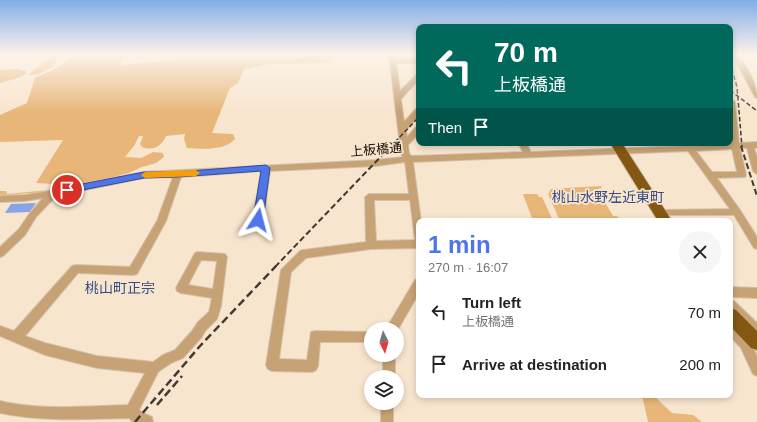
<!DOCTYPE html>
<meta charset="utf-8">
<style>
:root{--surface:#fff;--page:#f6f6f6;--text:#222;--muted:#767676;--accent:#5075e9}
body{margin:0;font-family:Helvetica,"Noto Sans JP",sans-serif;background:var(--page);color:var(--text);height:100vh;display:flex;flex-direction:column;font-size:15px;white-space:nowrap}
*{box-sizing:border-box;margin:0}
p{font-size:13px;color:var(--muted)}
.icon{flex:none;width:22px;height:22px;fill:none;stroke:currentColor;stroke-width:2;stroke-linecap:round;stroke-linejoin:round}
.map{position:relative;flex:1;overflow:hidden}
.side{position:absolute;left:416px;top:218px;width:317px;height:180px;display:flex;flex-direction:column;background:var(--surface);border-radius:8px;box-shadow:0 2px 6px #0003}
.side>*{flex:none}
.top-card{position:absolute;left:416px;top:24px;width:317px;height:122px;border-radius:8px;box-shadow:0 2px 6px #0003;background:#00695c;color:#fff;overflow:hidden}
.needle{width:26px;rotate:175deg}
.fabs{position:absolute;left:364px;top:322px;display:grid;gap:8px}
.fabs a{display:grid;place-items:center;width:40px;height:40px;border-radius:50%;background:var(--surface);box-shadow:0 2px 6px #0003;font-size:20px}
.pin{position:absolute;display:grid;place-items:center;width:34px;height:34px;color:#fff;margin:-17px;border:2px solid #fff;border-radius:50%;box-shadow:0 1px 4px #0007}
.me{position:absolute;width:44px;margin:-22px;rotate:9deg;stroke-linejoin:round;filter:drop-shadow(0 0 3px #0008)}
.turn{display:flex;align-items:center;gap:14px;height:84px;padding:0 12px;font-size:18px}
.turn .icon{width:52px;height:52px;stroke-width:2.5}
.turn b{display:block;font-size:28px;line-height:34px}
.then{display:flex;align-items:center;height:38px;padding:0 12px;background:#0003;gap:8px;font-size:15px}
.round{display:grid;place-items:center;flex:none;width:42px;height:42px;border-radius:21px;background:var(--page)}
.head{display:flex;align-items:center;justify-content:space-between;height:68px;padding:0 12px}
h1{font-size:24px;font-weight:800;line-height:30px;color:var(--accent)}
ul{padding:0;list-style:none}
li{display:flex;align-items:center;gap:12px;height:52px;padding:0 12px}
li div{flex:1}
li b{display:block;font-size:15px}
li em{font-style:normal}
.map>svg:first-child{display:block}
.green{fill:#e8b678}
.water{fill:#88a3e7}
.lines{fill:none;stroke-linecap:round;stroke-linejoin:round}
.minor-casing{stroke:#d3c2ae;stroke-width:2}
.highway-casing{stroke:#d3c2ae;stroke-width:2}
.minor{fill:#c7a275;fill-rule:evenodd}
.highway{fill:#845712;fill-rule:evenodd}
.rail-far2{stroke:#433b30;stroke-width:1.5;stroke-dasharray:4.5 2.5;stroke-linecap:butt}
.rail-far1{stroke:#433b30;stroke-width:2;stroke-dasharray:6 3;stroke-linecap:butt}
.rail{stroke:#433b30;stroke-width:2.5;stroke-dasharray:8 4;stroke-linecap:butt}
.route{fill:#5075e9;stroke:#344c97}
.slow{fill:#f59e0b}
.labels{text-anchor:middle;stroke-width:3.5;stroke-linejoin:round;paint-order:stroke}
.street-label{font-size:13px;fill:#130d06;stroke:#f8e5ce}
.neighbourhood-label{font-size:14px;fill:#374b85;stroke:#f8e5ce}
</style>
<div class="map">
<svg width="757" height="422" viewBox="0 0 757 422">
<rect width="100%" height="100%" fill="#f8e5ce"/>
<path class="green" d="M53,54H59L53,67L38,74L29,75C36,67 46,62 53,54Z
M77,54H125L120,65L177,60L180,54H389V55L333,58L325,63L268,64L244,69L238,83L230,88L212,133L233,134L235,139C224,151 203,149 187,148L184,139L185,134L166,136C161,147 153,151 142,147L140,144L143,136H139L134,146L125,157L141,158L153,152L163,153L164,157L156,163L142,167L129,173L71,188L30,195L29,193L0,196V191H6L7,194L49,190L53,184L36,183L63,140L0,142V115L27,103L35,78L57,68Z
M17,69L26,71V74L18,78L0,83V70Z
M601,186L602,188L597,189L613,216H617L622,221H560L548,194L551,189Z
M523,194H537L539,197H542L553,221H533Z
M642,395H653L672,413L693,415L702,422H648Z"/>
<path class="water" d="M36,203L30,212L5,213L11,204Z"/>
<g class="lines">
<g class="minor-casing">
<path id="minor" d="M389,54H395L396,59H419V63H396L400,91L417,74L419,73V79L401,99L404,122L416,109H419V115L406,130L407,137L416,127H419V133L408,145L409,153L411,156L523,152L518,143H526L531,152L685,146L689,143L693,146L731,144L730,98L735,102L739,143L757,142V148H754L757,157V174L753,171L747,148H740L746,175L745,177L717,178L740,210L757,237V249L754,248L734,215H657L655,213L657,211L660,210L730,209L688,151L413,162L421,221H419V248L371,249L306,258L291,272L279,359L307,360L311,332L315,331L371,332V342H320L318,366L316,370L312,372L272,371L268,369L266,365L281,270L300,251L303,250L366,242L365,197L369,194H409L405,162L376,166L270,171L263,220L261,222H255L253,220L261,171L181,177L166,221L137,274L133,275L78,273L25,336L45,343L97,356L153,362L163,355L175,350L192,331L198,322L209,312L212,298L181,293L177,291L176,288L195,253L198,252L225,254L227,257L221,306L217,319L206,330L201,338L183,358L171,363L158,372L139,410L143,413L152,417L153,422H133L129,418C86,419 42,422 0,413V401C42,411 85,406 128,405L145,373L97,368L45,355L0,336V326L14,331L72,266L76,265L130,267L157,221L173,177L144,178L56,196L36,217L25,235L3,256L0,257V247L19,229L30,213L43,198L25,201L0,202V196L25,195L49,191L144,172L376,160L403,157L401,154ZM732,149L737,172H712L696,151ZM374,200H410L415,240L376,241ZM201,260L217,261L213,289L188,285Z
M732,54H738C746,66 757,83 757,98L755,97Z
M419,278V293L397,331V329H386L415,280Z
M730,287L757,288V298L730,297Z
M730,299L734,301L757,323V336L753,335L730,311Z
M730,323C741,327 754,345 757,357C757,363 757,370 757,376L753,374L741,348L730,336Z
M383,355H395V377H383Z
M381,403H393V422H381Z"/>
</g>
<g class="highway-casing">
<path id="highway" d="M610,143H622L672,221H658Z
M730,308L736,310L757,331V350L751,348L730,326Z"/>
</g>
<use href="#minor" class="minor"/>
<use href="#highway" class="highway"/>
<path class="rail-far2" d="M730,62L737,87L742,147
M730,90L757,111
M390,147L419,117"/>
<path class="rail-far1" d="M741,146L757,196
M275,267L391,146"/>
<path class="rail" d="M157,405L182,376
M135,422L200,346L276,266"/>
</g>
<linearGradient id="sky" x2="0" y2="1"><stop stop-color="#81ade8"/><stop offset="0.48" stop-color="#fcf3e9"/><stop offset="1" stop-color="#fcf3e9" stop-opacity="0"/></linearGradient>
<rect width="757" height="113" fill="url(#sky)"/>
<path class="route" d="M266,165L270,168L263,220L258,223L253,220L261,171L178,177L144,178L67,193L62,190L67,187L144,172H178Z"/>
<path class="slow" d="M196,170L200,173L196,176L145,178L141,175L145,172Z"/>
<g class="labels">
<g class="street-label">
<text transform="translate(376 149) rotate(-5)" y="5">上板橋通</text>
</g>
<g class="neighbourhood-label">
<text x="608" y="202">桃山水野左近東町</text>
<text x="120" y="293">桃山町正宗</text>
</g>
</g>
</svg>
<div class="fabs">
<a><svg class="needle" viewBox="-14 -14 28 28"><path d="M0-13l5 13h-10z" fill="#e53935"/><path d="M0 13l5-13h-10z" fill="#767676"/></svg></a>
<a><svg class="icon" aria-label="layers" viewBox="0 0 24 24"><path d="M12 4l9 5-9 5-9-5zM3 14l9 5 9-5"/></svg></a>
</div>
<div class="pin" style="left:67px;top:190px;background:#d93025"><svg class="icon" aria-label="arrive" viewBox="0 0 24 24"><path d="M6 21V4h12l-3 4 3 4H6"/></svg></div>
<svg class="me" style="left:258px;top:220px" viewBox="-20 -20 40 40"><path d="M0-17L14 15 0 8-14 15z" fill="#5075e9" stroke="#fff" stroke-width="4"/></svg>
<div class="top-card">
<div class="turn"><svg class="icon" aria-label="left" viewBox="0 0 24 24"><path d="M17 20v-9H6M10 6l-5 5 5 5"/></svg><div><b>70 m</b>上板橋通</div></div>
<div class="then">Then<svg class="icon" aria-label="arrive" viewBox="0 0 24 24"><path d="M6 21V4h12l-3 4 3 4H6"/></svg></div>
</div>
<section class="side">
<div class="head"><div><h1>1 min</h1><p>270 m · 16:07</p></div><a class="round"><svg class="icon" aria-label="close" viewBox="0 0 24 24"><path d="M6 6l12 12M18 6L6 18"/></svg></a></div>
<ul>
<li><svg class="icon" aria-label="left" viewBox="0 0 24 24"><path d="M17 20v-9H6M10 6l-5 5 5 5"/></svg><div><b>Turn left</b><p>上板橋通</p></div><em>70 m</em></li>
<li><svg class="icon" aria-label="arrive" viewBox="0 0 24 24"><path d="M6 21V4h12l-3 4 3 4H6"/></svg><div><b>Arrive at destination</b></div><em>200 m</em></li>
</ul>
</section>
</div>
